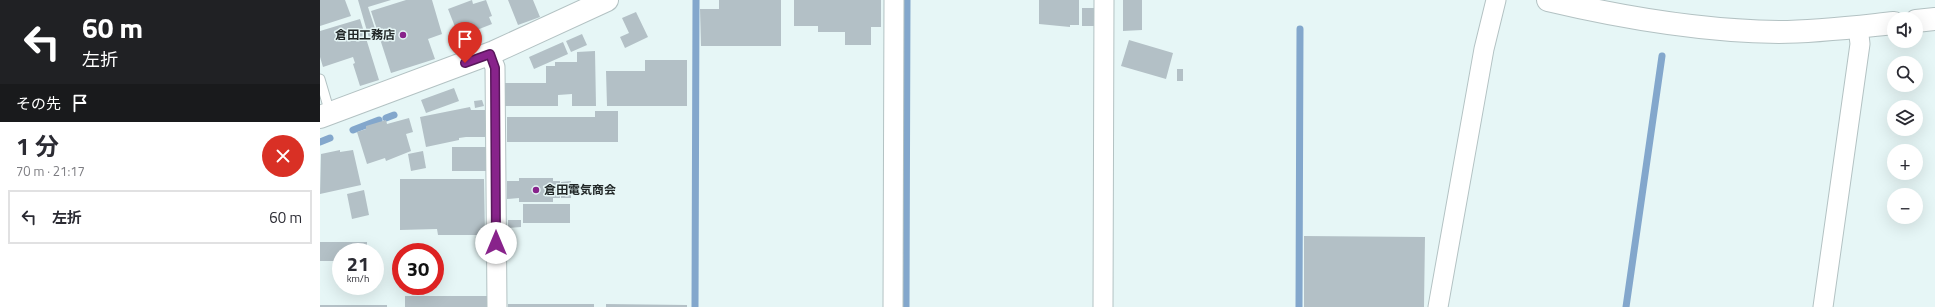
<!DOCTYPE html>
<html lang="ja">
<meta charset="utf-8">
<style>
:root{--surface:#fff;--page:#f2f2f3;--text:#2b2b33;--muted:#7c7c81;--line:#e1e1e2}
body{margin:0;font-family:"Titillium Web","Noto Sans JP",sans-serif;background:var(--page);color:var(--text);height:100vh;display:flex;flex-direction:column;font-size:15px;white-space:nowrap}
*{box-sizing:border-box;margin:0}
p{font-size:13px;color:var(--muted)}
.icon{flex:none;width:22px;height:22px;fill:none;stroke:currentColor;stroke-width:2;stroke-linecap:round;stroke-linejoin:round}
.map{position:relative;flex:1;overflow:hidden}
.details{display:flex;flex-direction:column;background:var(--surface);width:320px}
.details>*{flex:none}
.top-card{background:#202124;color:#fff;overflow:hidden}
.buttons{position:absolute;left:1567px;top:12px;display:grid;gap:8px}
.buttons a{display:grid;place-items:center;width:36px;height:36px;border-radius:50%;background:var(--surface);box-shadow:0 4px 16px #0002;font-size:20px}
.speed{position:absolute;left:12px;top:243px;display:flex;gap:8px;font-size:20px;font-weight:700;text-align:center}
.speed>*{display:grid;place-content:center;width:52px;height:52px;border-radius:50%;background:var(--surface);box-shadow:0 4px 16px #0002;line-height:1}
.speed small{font-size:10px;font-weight:400}
.speed .limit{border:6px solid #d22;background:#fff;color:#111}
.pin{position:absolute;display:grid;place-items:center;width:34px;height:34px;color:#fff;margin:-41px -17px;border-radius:50% 50% 50% 0;rotate:-45deg;box-shadow:0 0 4px #0007}
.pin .icon{rotate:45deg}
.me{position:absolute;width:44px;margin:-22px;rotate:0deg;stroke-linejoin:round;filter:drop-shadow(0 0 3px #0008)}
.turn{display:flex;align-items:center;gap:14px;height:84px;padding:0 16px;font-size:18px}
.turn .icon{width:52px;height:52px;stroke-width:2.5}
.turn b{display:block;font-size:28px;line-height:34px}
.then{display:flex;align-items:center;height:38px;padding:0 16px;background:#0003;gap:8px;font-size:15px}
.round{display:grid;place-items:center;flex:none;width:42px;height:42px;border-radius:21px;background:var(--page)}
.overview{display:flex;align-items:center;justify-content:space-between;height:68px;padding:0 16px}
h1{font-size:24px;font-weight:700;line-height:30px}
ul{padding:0;list-style:none}
li{display:flex;align-items:center;gap:12px;height:54px;margin:0 8px 6px;padding:0 8px;border:2px solid var(--line);border-radius:0px}
li div{flex:1}
li b{display:block;font-size:15px}
li em{font-style:normal}
main{display:flex;flex:1;min-height:0}
.map>svg:first-child{display:block}
.lines{fill:none;stroke-linecap:round;stroke-linejoin:round}
.stream{stroke:#83a7cc;stroke-width:7}
.building{fill:#b3c0c6}
.service-casing{stroke:#b3c2c3;stroke-width:11}
.minor-casing{stroke:#b3c2c3;stroke-width:21}
.tertiary-casing{stroke:#b3c2c3;stroke-width:24}
.service{stroke:#fff;stroke-width:9}
.minor{stroke:#fff;stroke-width:19}
.tertiary{stroke:#fff;stroke-width:22}
.route-casing{stroke:#58175a;stroke-width:10}
.route{stroke:#88238b;stroke-width:7}
.poi-dot{fill:#88238b;stroke:#e6f6f6;stroke-width:1.5}
.labels{text-anchor:middle;stroke-width:3;stroke-linejoin:round;paint-order:stroke}
.poi-label{font-size:12px;font-weight:bold;fill:#212727;stroke:#e6f6f6;text-anchor:end}
</style>
<main>
<section class="details">
<div class="top-card">
<div class="turn"><svg class="icon" aria-label="left" viewBox="0 0 24 24"><path d="M17 20v-9H6M10 6l-5 5 5 5"/></svg><div><b>60 m</b>左折</div></div>
<div class="then">その先<svg class="icon" aria-label="arrive" viewBox="0 0 24 24"><path d="M6 21V4h12l-3 4 3 4H6"/></svg></div>
</div>
<div class="overview"><div><h1>1 分</h1><p>70 m · 21:17</p></div><a class="round" style="background:#d93025;color:#fff"><svg class="icon" aria-label="close" viewBox="0 0 24 24"><path d="M6 6l12 12M18 6L6 18"/></svg></a></div>
<ul>
<li><svg class="icon" aria-label="left" viewBox="0 0 24 24"><path d="M17 20v-9H6M10 6l-5 5 5 5"/></svg><div><b>左折</b></div><em>60 m</em></li>
</ul>
</section>
<div class="map">
<svg width="1615" height="307" viewBox="0 0 1615 307">
<rect width="100%" height="100%" fill="#e6f6f6"/>
<g class="lines">
<path class="stream" d="M66,118L74,115
M33,130L59,120
M0,142L10,138
M375,307L376,0
M586,307L587,0
M979,307L980,29
M1306,307L1342,56"/>
</g>
<path class="building" d="M0,0H25L31,16L0,26Z
M38,0H71L48,7L57,35L49,38Z
M86,0H112L122,34L108,39L115,59L71,73L51,11Z
M152,0L153,4L166,0L172,16L169,17L172,24L139,37L128,9Z
M188,0H213L220,17L198,25Z
M399,0H461V46H381L380,9H399Z
M474,0H561V27H551V45H525V32H498V26H474Z
M719,0H759V25H750V27L719,24Z
M803,0H822V30L803,31Z
M762,8H775V26H762Z
M316,12L328,37L305,48L300,37L309,33L302,18Z
M40,19L59,80L40,86L33,64L35,63L33,57L3,67L0,57V31Z
M262,34L267,45L251,52L246,41Z
M809,40L853,53L846,79L801,66Z
M243,42L248,54L214,69L209,57Z
M275,51L276,106H252V94L238,95V106H185V83H226V66H235V62H257V52Z
M325,60H367V106H287L286,71H325Z
M857,69H863V81H857Z
M134,88L139,101L106,113L101,100Z
M162,100L164,106L155,108L154,101Z
M150,107L151,110H165V137H146L139,138V140L106,147L100,117Z
M275,111H298V142H187V117H275Z
M89,118L93,132L86,134L91,151L66,161L65,158L47,164L37,132L46,129V126L66,120L67,124Z
M132,147H167V171H132Z
M20,150V152L33,150L41,185L0,194L1,154Z
M103,151L106,168L91,171L88,154Z
M199,178H233V181H240V198H233V202H199V198L187,199V181H199Z
M80,179H164L165,235H118L117,229L80,230Z
M251,181V198H241V182Z
M44,190L49,215L32,219L27,194Z
M203,204H250V223H203Z
M188,220H201V227L188,228Z
M984,236L1105,237L1104,307H984Z
M0,242H47V252H21V261H0Z
M85,296H167V307H85Z
M188,304H274V307H188Z
M286,304L367,305V307H286Z
M0,305H67V307H0Z"/>
<g class="lines">
<g class="service-casing">
<path id="service" d="M0,79L10,113"/>
</g>
<g class="minor-casing">
<path id="minor" d="M169,54L175,67L177,307
M573,307L574,0
M783,307L784,0
M1118,307L1164,49L1176,0
M1503,307L1540,44L1538,26"/>
</g>
<g class="tertiary-casing">
<path id="tertiary" d="M1228,0C1304,18 1382,31 1459,32C1497,32 1536,27 1574,23
M1596,21L1615,19
M0,117L174,52L287,0"/>
</g>
<use href="#service" class="service"/>
<use href="#minor" class="minor"/>
<use href="#tertiary" class="tertiary"/>
</g>
<g class="lines">
<g class="route-casing">
<path id="route" d="M145,63L170,54L175,68L176,243"/>
</g>
<use href="#route" class="route"/>
</g>
<g class="poi-dot">
<circle cx="83" cy="35" r="4"/>
<circle cx="216" cy="190" r="4"/>
</g>
<g class="labels">
<g class="poi-label">
<text x="75" y="39">倉田工務店</text>
<text x="224" y="194" text-anchor="start">倉田電気商会</text>
</g>
</g>
</svg>
<div class="buttons">
<a><svg class="icon" aria-label="sound" viewBox="0 0 24 24"><path d="M4 9h4l5-4v14l-5-4H4zM17 9q2 3 0 6"/></svg></a>
<a><svg class="icon" aria-label="search" viewBox="0 0 24 24"><circle cx="10" cy="10" r="6"/><path d="M15 15l6 6"/></svg></a>
<a><svg class="icon" aria-label="layers" viewBox="0 0 24 24"><path d="M12 4l9 5-9 5-9-5zM3 14l9 5 9-5"/></svg></a>
<a>+</a>
<a>−</a>
</div>
<div class="speed"><div>21<small>km/h</small></div><div class="limit">30</div></div>
<div class="pin" style="left:145px;top:63px;background:#d93025"><svg class="icon" aria-label="arrive" viewBox="0 0 24 24"><path d="M6 21V4h12l-3 4 3 4H6"/></svg></div>
<svg class="me" style="left:176px;top:243px" viewBox="-20 -20 40 40"><circle r="19" fill="#fff"/><path d="M0-13L10 11 0 6-10 11z" fill="#88238b"/></svg>
</div>
</main>
